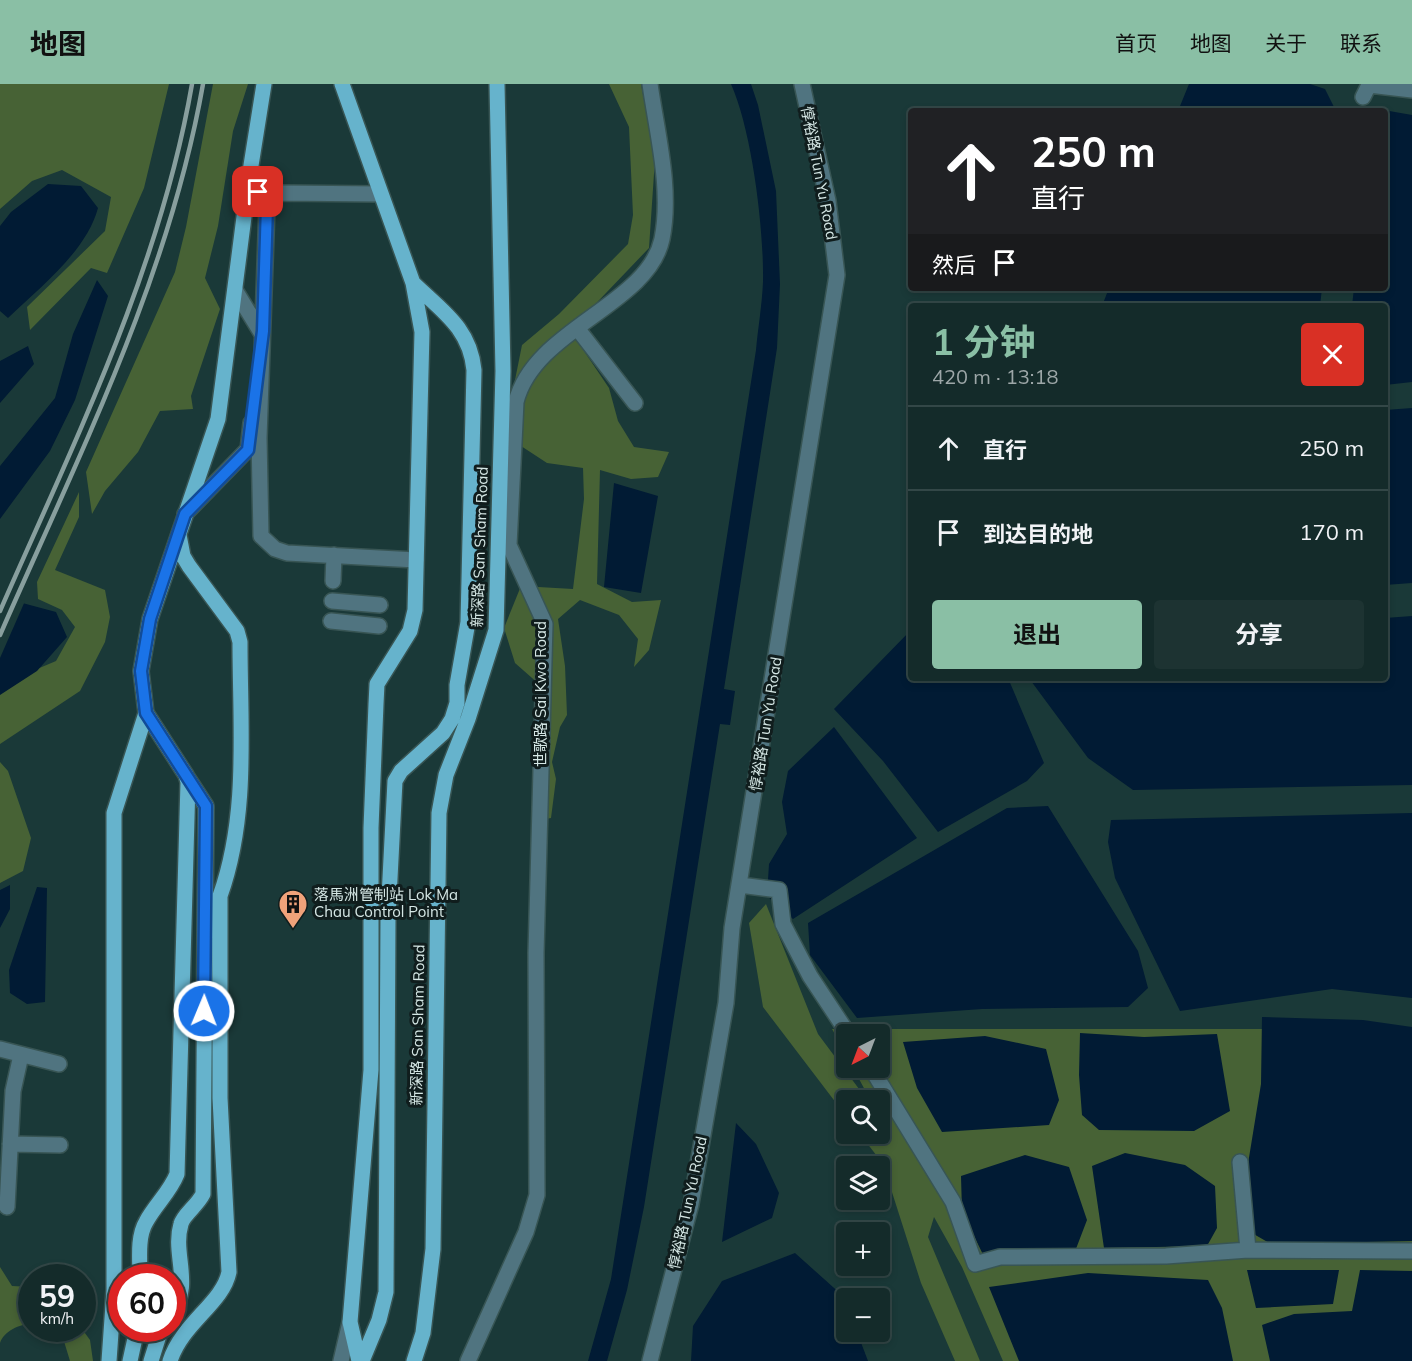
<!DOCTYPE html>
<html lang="zh">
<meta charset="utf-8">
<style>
:root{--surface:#142b2a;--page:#1d3332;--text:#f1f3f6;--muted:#9da7a8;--line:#334747;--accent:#8abfa5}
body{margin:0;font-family:Mulish,"Noto Sans SC",sans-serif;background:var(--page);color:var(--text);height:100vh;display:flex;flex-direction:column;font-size:22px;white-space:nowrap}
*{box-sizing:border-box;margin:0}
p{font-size:20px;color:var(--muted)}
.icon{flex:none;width:33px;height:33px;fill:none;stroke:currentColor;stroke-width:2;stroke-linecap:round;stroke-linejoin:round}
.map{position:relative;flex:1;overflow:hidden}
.details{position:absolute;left:908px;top:219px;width:480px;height:378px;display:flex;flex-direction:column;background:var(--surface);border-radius:6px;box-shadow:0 3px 9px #0003,0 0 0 2px var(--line)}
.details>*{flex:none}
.guide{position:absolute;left:908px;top:24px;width:480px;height:183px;border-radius:6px;box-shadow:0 3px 9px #0003,0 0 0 2px var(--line);background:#202124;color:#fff;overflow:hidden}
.needle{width:39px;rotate:222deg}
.buttons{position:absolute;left:836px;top:940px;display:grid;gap:12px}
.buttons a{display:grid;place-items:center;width:54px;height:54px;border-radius:6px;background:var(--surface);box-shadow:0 3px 9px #0003,0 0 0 2px var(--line);font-size:30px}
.speed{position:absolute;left:18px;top:1180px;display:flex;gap:12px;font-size:30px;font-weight:700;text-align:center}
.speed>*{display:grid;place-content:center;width:78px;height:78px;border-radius:50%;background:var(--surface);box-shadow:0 3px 9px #0003,0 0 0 2px var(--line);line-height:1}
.speed small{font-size:15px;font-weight:400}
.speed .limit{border:9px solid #d22;background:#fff;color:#111}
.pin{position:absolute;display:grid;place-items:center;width:51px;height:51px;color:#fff;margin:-26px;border-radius:12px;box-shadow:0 3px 9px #0006}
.me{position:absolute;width:66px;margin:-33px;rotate:1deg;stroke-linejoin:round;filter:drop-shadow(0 0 4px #0008)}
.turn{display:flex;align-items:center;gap:21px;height:126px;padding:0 24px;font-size:27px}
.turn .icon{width:78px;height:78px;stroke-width:2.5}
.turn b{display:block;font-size:42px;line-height:51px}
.then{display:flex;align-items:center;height:57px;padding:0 24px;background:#0003;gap:12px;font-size:22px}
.round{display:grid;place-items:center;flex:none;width:63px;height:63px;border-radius:6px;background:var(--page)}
.headline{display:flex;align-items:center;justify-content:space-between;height:102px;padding:0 24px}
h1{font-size:36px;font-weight:700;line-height:45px;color:var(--accent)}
.action{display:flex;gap:12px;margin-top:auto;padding:12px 24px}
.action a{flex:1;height:69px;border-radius:6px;background:var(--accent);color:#111;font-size:24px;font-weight:700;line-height:69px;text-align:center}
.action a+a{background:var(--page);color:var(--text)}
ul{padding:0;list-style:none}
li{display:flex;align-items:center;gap:18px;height:84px;padding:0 24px;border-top:2px solid var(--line)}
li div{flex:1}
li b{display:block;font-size:22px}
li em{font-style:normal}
header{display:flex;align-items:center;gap:36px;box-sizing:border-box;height:84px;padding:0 30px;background:var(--accent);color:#111}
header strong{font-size:28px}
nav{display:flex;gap:33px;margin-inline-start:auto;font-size:21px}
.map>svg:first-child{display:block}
.green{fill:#476235}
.water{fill:#011b34}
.pier{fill:#1a3938}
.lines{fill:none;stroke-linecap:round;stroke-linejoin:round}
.minor-casing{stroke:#385554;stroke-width:18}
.major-casing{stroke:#385554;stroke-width:18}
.minor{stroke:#507480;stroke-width:15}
.major{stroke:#66b3cc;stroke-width:15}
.rail{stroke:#889f9e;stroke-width:4.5}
.route-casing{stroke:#114b97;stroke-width:15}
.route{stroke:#1a73e8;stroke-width:10}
.labels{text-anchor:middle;stroke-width:6;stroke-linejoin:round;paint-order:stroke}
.street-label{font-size:15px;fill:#d5e7e5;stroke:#101d1d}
.poi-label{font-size:15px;fill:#d5e7e5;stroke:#101d1d;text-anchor:start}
</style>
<header>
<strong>地图</strong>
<nav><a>首页</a><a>地图</a><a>关于</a><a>联系</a></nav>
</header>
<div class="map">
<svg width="1412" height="1277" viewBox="0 0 1412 1277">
<rect width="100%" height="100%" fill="#1a3938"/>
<path class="green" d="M0,0H169L144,104L107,189L91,184L30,246L27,223L105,147L111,113L62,86L32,97L0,125Z
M213,0H248L233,47L218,142L205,194L220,225L191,312L193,325L160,327L138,368L105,407L92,430L86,388L175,188L186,143Z
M609,0H641L655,75L649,164L584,232L582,264L609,304L618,337L634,363L669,368L658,393L631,395L600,386L597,500L632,518L661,516L649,566L634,583L638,555L619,531L580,516L558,535L565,582L567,631L560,643L552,678L556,695L551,734L535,737L540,601L515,579L504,544L521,502L573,505L584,415L583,384L547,379L521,362L524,321L514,301L522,261L559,230L628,160L633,131L629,43Z
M79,408V433L55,486L105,506L110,533L105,558L80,607L0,660V605L4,599L56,577L75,543L62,526L38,515L37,498Z
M0,678L8,687L31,754L23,787L0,799Z
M766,820L818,950L868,1017H846V1032L763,923L749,839Z
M832,945H1412V1277H1003L962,1183L934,1133L928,1153L980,1277H955L921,1199L883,1080L860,1050H879V1017H871L853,984H879V951H846V970Z
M0,1183L12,1202L32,1203L31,1240C20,1240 4,1247 0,1259Z
M50,1245H82L90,1256L93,1277H70L63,1254Z"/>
<path class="water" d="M731,0H751L758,21L776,107L780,200L777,264L724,605L735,607L730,641L720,640L644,1123L627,1206L607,1277H588L611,1195L756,266C758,244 762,221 763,198C764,145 752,47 731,0Z
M1189,0H1310L1325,5L1336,27H1178Z
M1378,25L1412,31V298L1385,301L1384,222H1352L1354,204H1384V27H1378Z
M48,100L81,102L98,124C86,168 40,203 8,234L0,227V142L11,128Z
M97,196L108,212L75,316L50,367L0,435V382L55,314L73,250Z
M1109,204H1322L1320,222H1102Z
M28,262L34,280L0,319V277Z
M1412,324V499L1385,501V326Z
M614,399L658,412L641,509L604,503Z
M0,513L56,528L67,553L37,587L0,611Z
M1412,532V701L1133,706L1088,674L1031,597V594H1384L1385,534Z
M910,547V594H1008L1044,679L1027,697L938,748L883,677L834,625Z
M834,643L917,754L793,835L767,812L769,780L787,750L782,718L788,687Z
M1048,722L1138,867L1148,904L1128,923L982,925L857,934L810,871L808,839L1007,724Z
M1412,729V914L1332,905L1180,927L1115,794L1108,758L1111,736Z
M10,801V825L0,844V806Z
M37,803L47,804L45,918L27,920L10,909L9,886Z
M1262,933L1363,936L1412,943V1157L1271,1160L1238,1141L1261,1000Z
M1080,949L1144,953L1217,950L1230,1027L1194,1047L1099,1046L1082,1031L1079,991Z
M985,952L1046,965L1059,1016L1049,1041L942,1048L917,1004L903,958Z
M736,1039L756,1060L779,1109L772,1134L722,1158Z
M1125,1069L1185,1081L1215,1102L1217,1144L1207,1162L1104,1164L1092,1082Z
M1025,1071L1069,1083L1087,1136L1074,1170L988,1181L962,1127L961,1092Z
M795,1169L843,1212L846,1220V1248H857L868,1277H691L693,1242L722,1197Z
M1247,1186H1339L1333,1220L1256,1224Z
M1360,1186L1412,1187V1277H1270L1262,1241L1294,1230L1352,1227Z
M1088,1189L1208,1196L1222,1224L1233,1277H1019L989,1203Z"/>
<path class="pier" d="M0,510L25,517L0,574Z"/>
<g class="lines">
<g class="minor-casing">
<path id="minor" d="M1363,13L1369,1L1412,6
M249,94L267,122L259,354L261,452L275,465L287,469L416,476
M267,122L280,109L380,110
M235,206L262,250
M577,244L635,319
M248,366L251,339
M185,430L254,359
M333,497L334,471
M332,517L380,521
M331,537L379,542
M740,801L779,806L783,840L810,892L849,951
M0,965L59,980
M871,984L953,1118L975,1180L1000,1173L1166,1172L1248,1166L1412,1167
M10,1060L60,1061
M1240,1078L1248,1166
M7,1123L13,1007L21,971
M341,1277L350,1238
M468,1277L526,1148L537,1111L536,869L545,540L509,461L516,318C534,245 648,221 662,155C672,105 657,50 650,0
M650,1277L691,1120L726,919L732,844L837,191L828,117L802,0"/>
</g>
<g class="major-casing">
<path id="major" d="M342,0L413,199L422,248L415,526L410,547L377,600L376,620L371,744V986L350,1238L359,1277
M140,1194C140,1177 137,1153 146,1138C155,1121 170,1108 177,1090L188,698L186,691L146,629
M172,1229C193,1200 172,1170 181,1140C183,1131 197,1122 203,1110L206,722L187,693
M109,1277L114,1206V729L146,629L141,587L150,535L218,335L249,94L264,0
M130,1277L137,1245
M151,1277L161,1245
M170,1277C182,1239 223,1219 229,1188L220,1014V812C249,731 240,643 240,558L237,547L189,482L183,472L179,451
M362,1277L379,1236L386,1208L388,833L395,697L401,687L443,649L452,635L457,619V601L468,538L474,286C470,244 442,227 413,199
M414,1277L423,1249L433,1165L439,729L446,691L468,635L496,546L503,287L497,0"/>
</g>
<use href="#minor" class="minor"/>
<use href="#major" class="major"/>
<path class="rail" d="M0,527C75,356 160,185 192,0
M0,551C78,373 169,194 203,0"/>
</g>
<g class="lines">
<g class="route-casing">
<path id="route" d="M204,927L206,722L146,629L141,587L150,535L185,430L248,366L263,247L267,122L258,108"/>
</g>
<use href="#route" class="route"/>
</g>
<defs>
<g id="building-pin" transform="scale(1.5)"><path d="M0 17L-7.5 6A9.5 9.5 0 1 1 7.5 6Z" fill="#f0a27a" stroke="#101d1d"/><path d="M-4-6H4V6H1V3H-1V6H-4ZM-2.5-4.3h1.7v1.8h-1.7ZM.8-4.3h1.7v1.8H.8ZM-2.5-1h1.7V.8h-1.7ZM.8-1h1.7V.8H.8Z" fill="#111"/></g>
</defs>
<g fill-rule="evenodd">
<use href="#building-pin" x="293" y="820"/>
</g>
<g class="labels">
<g class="street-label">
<text transform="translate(819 89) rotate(79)" y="5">惇裕路 Tun Yu Road</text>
<text transform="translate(480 463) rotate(-88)" y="5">新深路 San Sham Road</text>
<text transform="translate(541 610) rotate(-90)" y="5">世歌路 Sai Kwo Road</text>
<text transform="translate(766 640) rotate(-81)" y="5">惇裕路 Tun Yu Road</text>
<text transform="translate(418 941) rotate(-89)" y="5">新深路 San Sham Road</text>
<text transform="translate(688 1119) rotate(-78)" y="5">惇裕路 Tun Yu Road</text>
</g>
<g class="poi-label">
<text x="314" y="816">落馬洲管制站 Lok Ma<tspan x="314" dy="17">Chau Control Point</tspan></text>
</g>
</g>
</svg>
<div class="buttons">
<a><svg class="needle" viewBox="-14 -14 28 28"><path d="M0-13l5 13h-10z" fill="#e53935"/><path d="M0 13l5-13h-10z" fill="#9da7a8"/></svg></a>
<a><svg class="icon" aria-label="search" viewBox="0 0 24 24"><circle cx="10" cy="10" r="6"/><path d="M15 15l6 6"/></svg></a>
<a><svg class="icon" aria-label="layers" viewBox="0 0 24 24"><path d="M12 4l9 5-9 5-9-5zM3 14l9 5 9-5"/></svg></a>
<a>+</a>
<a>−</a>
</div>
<div class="speed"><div>59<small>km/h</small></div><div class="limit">60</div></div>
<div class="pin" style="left:258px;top:108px;background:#d93025"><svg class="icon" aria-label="arrive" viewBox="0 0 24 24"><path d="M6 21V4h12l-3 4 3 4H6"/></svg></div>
<svg class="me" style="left:204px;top:927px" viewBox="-20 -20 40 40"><circle r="17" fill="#1a73e8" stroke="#fff" stroke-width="3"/><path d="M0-11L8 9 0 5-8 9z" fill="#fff"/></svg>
<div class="guide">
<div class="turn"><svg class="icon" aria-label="ahead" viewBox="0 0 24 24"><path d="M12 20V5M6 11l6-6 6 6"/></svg><div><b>250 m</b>直行</div></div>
<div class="then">然后<svg class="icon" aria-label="arrive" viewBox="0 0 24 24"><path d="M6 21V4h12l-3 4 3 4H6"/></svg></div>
</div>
<section class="details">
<div class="headline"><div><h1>1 分钟</h1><p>420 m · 13:18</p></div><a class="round" style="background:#d93025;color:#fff"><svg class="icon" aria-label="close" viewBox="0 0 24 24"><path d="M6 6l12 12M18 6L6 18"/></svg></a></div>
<ul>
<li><svg class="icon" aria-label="ahead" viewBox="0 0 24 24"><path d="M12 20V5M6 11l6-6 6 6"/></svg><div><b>直行</b></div><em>250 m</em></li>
<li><svg class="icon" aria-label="arrive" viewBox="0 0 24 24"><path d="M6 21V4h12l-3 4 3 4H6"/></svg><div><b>到达目的地</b></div><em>170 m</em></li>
</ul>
<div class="action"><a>退出</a><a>分享</a></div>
</section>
</div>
